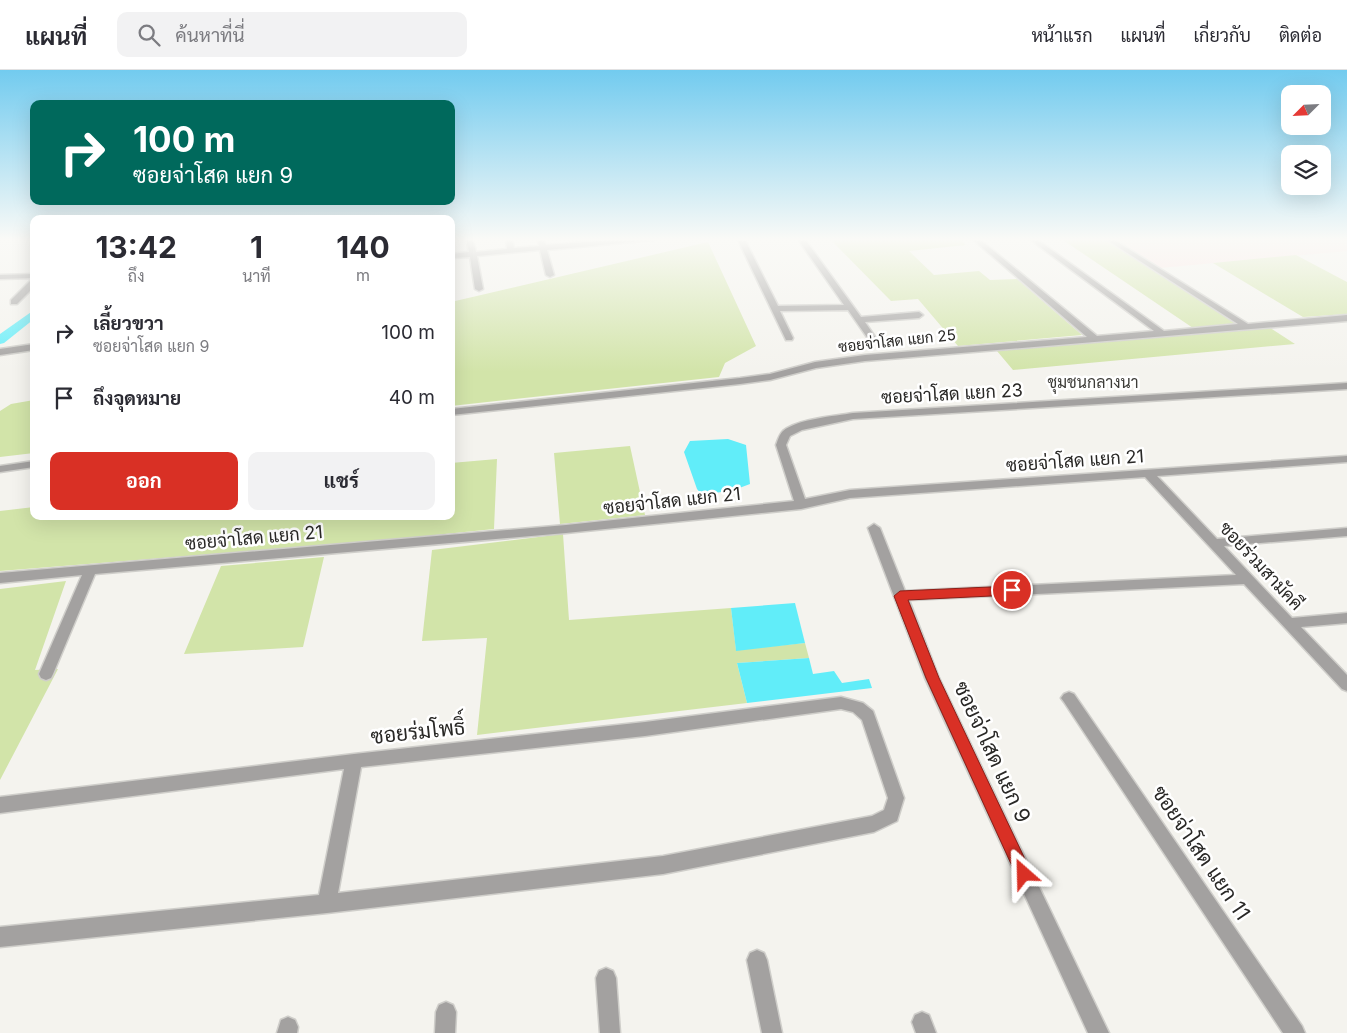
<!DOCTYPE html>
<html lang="th">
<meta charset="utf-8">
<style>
:root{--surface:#fff;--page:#f2f2f3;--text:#2b2b33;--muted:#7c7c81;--line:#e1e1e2;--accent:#d93025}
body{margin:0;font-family:Inter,Sarabun,sans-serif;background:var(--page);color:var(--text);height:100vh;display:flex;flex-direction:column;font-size:19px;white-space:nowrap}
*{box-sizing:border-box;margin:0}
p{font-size:16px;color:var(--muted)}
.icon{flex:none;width:28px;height:28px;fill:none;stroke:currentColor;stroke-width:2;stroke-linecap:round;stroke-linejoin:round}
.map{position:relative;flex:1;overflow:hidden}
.side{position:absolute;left:30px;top:145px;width:425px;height:305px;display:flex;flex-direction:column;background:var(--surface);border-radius:10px;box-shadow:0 5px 20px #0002}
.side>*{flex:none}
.banner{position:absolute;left:30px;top:30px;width:425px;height:105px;border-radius:10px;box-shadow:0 5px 20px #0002;background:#00695c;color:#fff;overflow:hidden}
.needle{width:32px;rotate:246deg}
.controls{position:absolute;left:1281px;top:15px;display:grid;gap:10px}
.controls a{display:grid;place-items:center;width:50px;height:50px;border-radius:10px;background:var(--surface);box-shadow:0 5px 20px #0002;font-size:25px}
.pin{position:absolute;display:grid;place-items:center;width:42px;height:42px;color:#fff;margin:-21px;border:2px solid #fff;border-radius:50%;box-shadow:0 1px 5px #0007}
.me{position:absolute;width:55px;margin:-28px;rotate:335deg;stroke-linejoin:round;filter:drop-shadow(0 0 4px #0008)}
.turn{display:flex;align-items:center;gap:18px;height:105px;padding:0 20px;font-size:22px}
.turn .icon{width:65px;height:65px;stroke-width:2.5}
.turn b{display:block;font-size:35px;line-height:42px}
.eta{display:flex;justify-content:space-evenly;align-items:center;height:85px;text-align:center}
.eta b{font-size:30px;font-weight:700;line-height:35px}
.button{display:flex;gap:10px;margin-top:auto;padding:10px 20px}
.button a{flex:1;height:58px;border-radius:10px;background:var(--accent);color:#fff;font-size:20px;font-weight:700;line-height:58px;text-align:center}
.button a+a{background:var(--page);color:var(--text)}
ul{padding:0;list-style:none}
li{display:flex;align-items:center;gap:15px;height:65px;padding:0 20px}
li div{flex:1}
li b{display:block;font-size:19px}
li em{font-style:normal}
header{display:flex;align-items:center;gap:30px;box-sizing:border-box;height:70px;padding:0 25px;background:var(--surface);border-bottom:1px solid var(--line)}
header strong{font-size:24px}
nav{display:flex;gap:28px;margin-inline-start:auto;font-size:18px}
.search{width:350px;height:45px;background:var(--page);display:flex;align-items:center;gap:12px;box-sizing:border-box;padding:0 18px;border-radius:10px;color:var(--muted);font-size:19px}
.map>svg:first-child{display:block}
.education{fill:#fde2e2}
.green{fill:#d2e4a9}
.water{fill:#61edf9}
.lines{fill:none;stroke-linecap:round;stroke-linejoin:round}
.canal{fill:#61edf9;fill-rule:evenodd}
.minor-casing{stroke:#cfceca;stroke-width:3}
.minor{fill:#a3a1a0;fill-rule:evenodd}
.route{fill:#d93025;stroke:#8d1f18}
.labels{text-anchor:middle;stroke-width:5;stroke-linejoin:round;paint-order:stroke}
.far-street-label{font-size:15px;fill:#292826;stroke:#fff}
.far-neighbourhood-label{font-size:16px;fill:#3d3c38;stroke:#fff}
.street-label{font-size:18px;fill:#292826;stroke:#fff}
.near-street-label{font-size:21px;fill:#292826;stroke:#fff}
</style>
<header>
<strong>แผนที่</strong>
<div class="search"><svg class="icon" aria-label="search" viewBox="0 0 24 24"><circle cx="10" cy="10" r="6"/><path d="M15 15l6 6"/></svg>ค้นหาที่นี่</div>
<nav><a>หน้าแรก</a><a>แผนที่</a><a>เกี่ยวกับ</a><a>ติดต่อ</a></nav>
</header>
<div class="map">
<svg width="1347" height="963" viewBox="0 0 1347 963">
<rect width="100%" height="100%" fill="#f4f3ee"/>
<path class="education" d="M1114,168H1347V181L1160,198Z"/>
<path class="green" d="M829,168H969L961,170L966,175L909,181L934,205L979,201L990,210L1017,209L1082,265L958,276L918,229L891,231Z
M1060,168H1104L1236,254L1193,258Z
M708,172L756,276L725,293L719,307L451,336V232Z
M1296,185L1347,212V244L1303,247L1213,193Z
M1269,257L1295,274L1013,300L997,281Z
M34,330V383L0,387V341L11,334Z
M630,376L645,445L560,454L554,383Z
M497,389L494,459L386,470L0,501V441L34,437V446H451V393Z
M563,464L569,550L731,538L736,580L805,573L809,588L737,593L747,633L477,665L487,568L422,571L432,480Z
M324,487L303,577L184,584L221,496Z
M66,511L35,600L58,599L0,710V519Z"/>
<path class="water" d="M728,369L746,375L750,414L734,420L702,425L697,419L684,382L690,371Z
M795,533L805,573L736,581L731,538Z
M809,588L813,604L834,601L842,613L869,609L872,618L747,633L737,593Z"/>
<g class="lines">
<path class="canal" d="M34,240V249L4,273L0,274V264Z"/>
<g class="minor-casing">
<path id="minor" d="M466,168H473L476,182L507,179L506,168H512L514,178L539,176L537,168H543L546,175L635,168H658L654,170L547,180L554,205L550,207L546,205L540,180L477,186L483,219L479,221L475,219L470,187L451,188V184L469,182Z
M737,168H744L778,236L844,235L797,168H804L861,247L919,242L923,245L919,248L865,252L878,271L874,274L871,273L848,240L780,241L793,268L792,270H786Z
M971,168H978L1097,266L1154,261L1028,168H1035L1164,261L1238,254L1104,168H1111L1248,254L1347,245V251L865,291L816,298L770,310L740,314L451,345V339L740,308L770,304L815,292L865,285L1087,267Z
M34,204V208L0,209V205Z
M31,210H34V217L17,234H11V230Z
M34,274V280L0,285V279Z
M1347,313V319L853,349L802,360L790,366L786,375L805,429L850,420L1347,386V392L1157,406L1217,469L1347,458V466L1224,476L1292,548L1347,543V553L1301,557L1347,605V621L1342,619L1244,514L909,530L939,608L1109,963H1088L925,608L868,458L874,454L880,458L905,521L1236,505L1145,407L850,428L801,439L566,463L95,504L53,604L51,608L46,610L41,608L39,604L82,505L0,513V503L566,455L794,431L776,375C778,370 779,365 783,361C797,349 835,346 853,343Z
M34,391V397L0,402V396Z
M1069,622L1074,624L1302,956L1305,963H1283L1064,632L1061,628L1064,624Z
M841,627L863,633L873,641L904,728L897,751L874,762L663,804L327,843L0,877V857L319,825L344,699L0,743V727L354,684L645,652ZM841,639L853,642L862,650L888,728L884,740L872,746L663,786L338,823L361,697L645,666Z
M757,880L764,883L767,890L782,963H762L747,890L750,883Z
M606,898L613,901L616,908L620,963H600L596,908L599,901Z
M446,932L453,935L456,942L455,963H435L436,942L439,935Z
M922,942L929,945L936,963H916L912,952L915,945Z
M288,947L295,950L298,957L297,963H277L281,950Z"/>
</g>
<use href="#minor" class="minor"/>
</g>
<linearGradient id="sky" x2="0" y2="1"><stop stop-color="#72cbef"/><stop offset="0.56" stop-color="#fafaf7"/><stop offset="1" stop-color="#fafaf7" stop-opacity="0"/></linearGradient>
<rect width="1347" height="302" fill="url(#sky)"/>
<path class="route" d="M1012,516L1018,520L1012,525L908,530L939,608L1032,804L1030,809L1024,812L1018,809L926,608L894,526L900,521Z"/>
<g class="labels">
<g class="far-street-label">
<text transform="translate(897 271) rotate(-6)" y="5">ซอยจ่าโสด แยก 25</text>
</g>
<g class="far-neighbourhood-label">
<text x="1093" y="318">ชุมชนกลางนา</text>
</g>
<g class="street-label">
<text transform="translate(952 324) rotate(-3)" y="6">ซอยจ่าโสด แยก 23</text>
<text transform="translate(1075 391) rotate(-4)" y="6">ซอยจ่าโสด แยก 21</text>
<text transform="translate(672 431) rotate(-6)" y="6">ซอยจ่าโสด แยก 21</text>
<text transform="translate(254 468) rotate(-5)" y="6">ซอยจ่าโสด แยก 21</text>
<text transform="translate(1261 496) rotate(47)" y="6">ซอยร่วมสามัคคี</text>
</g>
<g class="near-street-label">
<text transform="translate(418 662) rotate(-6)" y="7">ซอยร่มโพธิ์</text>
<text transform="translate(992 682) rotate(65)" y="7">ซอยจ่าโสด แยก 9</text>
<text transform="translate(1201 783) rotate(56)" y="7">ซอยจ่าโสด แยก 11</text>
</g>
</g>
</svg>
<div class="controls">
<a><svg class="needle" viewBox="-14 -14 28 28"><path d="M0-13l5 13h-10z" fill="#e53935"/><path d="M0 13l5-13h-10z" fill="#7c7c81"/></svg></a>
<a><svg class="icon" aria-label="layers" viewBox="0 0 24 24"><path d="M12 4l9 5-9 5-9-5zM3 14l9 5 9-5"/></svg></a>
</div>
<div class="pin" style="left:1012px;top:520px;background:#d93025"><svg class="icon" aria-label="arrive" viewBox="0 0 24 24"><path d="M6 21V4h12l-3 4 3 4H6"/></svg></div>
<svg class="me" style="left:1024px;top:804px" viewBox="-20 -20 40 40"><path d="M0-17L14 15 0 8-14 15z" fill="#d93025" stroke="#fff" stroke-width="4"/></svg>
<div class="banner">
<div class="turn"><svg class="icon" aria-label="right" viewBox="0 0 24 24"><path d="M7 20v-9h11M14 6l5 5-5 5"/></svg><div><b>100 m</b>ซอยจ่าโสด แยก 9</div></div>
</div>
<section class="side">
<div class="eta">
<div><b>13:42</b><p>ถึง</p></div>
<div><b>1</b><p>นาที</p></div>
<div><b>140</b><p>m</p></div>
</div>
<ul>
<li><svg class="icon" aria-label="right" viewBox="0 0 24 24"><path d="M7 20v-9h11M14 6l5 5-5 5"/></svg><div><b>เลี้ยวขวา</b><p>ซอยจ่าโสด แยก 9</p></div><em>100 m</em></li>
<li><svg class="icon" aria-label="arrive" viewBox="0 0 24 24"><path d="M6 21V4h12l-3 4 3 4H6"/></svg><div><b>ถึงจุดหมาย</b></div><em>40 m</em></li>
</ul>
<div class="button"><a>ออก</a><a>แชร์</a></div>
</section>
</div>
